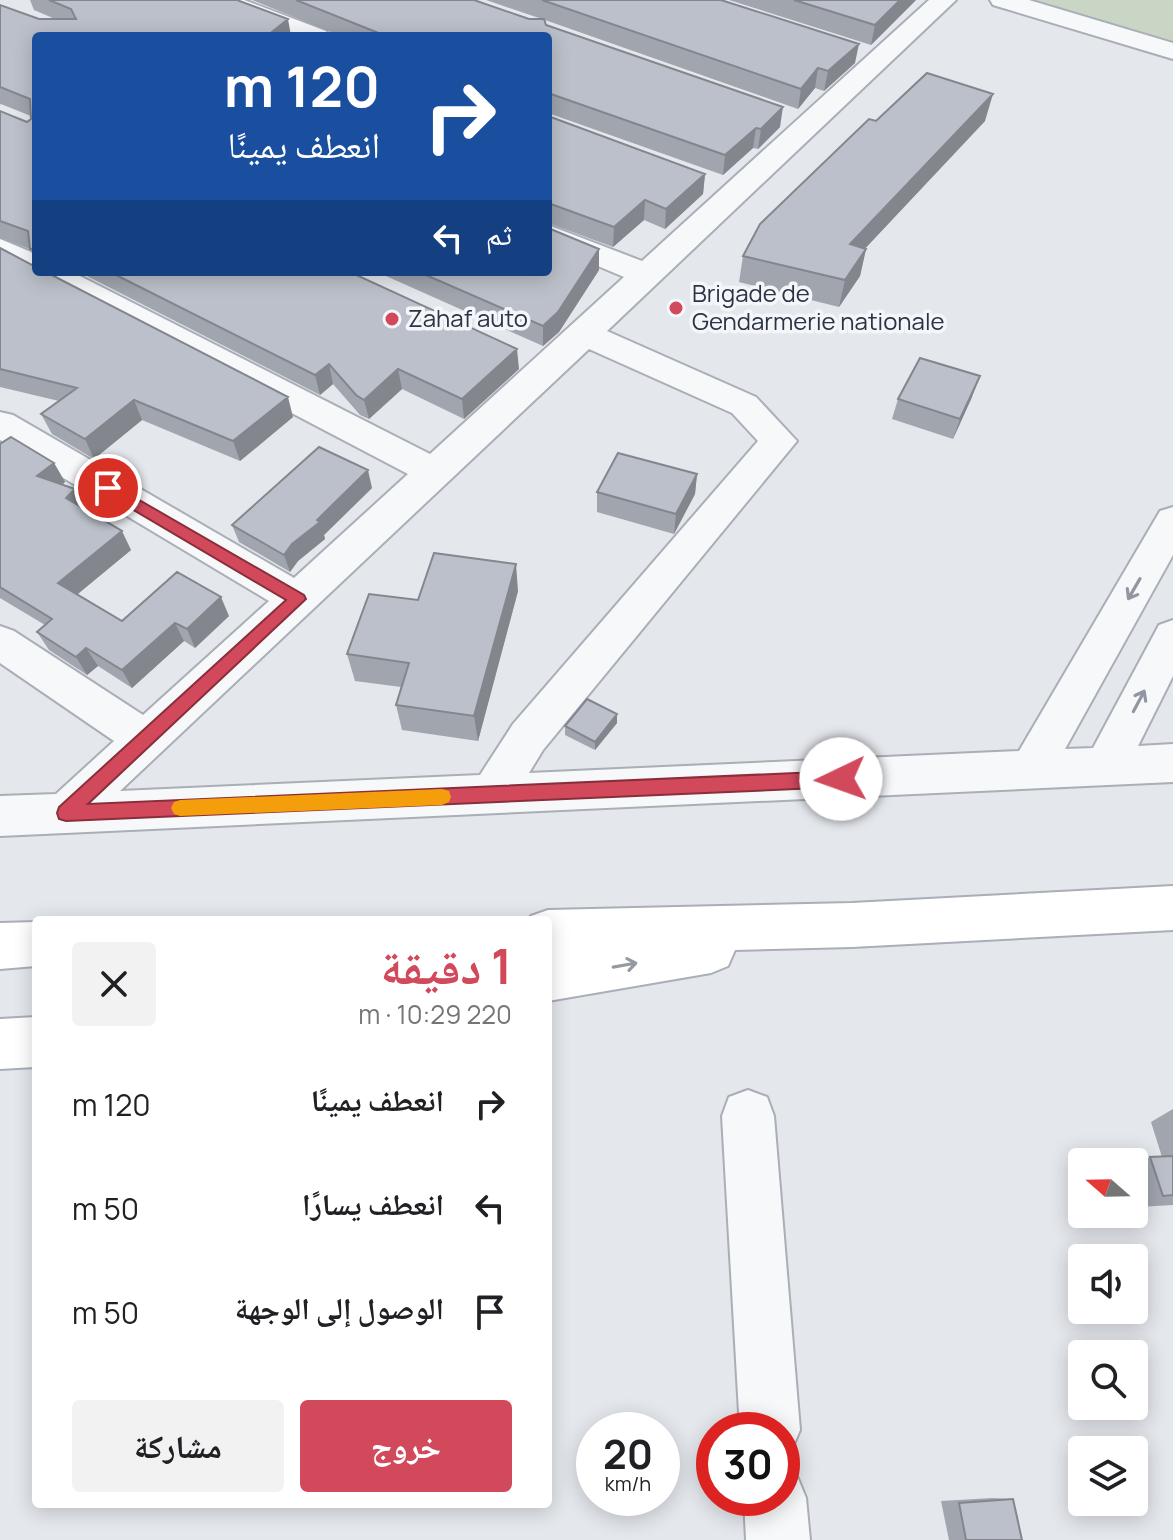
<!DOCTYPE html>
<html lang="ar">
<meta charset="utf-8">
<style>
:root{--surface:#fff;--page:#f2f2f2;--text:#202124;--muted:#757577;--accent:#d1495b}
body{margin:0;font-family:Manrope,"Noto Naskh Arabic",sans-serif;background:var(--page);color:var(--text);direction:rtl;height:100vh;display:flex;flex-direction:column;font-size:30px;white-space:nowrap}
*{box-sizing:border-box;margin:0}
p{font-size:26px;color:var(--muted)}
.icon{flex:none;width:44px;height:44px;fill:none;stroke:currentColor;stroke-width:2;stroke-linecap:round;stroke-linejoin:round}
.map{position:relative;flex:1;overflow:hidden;direction:ltr}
.details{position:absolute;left:32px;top:916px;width:520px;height:592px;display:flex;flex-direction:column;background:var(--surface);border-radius:8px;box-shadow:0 4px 20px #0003;direction:rtl}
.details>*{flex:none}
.guide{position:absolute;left:32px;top:32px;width:520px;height:244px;border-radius:8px;box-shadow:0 4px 20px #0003;direction:rtl;background:#1a4fa0;color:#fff;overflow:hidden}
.needle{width:52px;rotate:290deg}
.buttons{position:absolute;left:1068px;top:1148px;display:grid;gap:16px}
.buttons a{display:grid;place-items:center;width:80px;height:80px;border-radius:8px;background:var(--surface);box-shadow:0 4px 20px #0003;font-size:40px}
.speed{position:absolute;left:576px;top:1412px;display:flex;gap:16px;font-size:40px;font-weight:700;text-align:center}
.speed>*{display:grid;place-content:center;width:104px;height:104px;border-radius:50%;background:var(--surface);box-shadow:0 4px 20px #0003;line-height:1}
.speed small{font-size:20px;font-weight:400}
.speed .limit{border:12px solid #d22;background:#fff;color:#111}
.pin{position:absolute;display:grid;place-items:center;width:68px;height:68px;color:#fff;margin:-34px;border:4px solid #fff;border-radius:50%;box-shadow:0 2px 8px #0007}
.me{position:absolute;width:88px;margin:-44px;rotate:267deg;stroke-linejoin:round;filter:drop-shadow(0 0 6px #0008)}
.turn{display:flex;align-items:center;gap:28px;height:168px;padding:0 40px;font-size:36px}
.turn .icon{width:104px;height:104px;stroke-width:2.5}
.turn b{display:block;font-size:56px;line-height:68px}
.then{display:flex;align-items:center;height:76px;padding:0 40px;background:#0003;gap:16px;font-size:30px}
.round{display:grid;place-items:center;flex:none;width:84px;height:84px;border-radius:8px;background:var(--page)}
.headline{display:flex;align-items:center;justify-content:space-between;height:136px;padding:0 40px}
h1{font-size:48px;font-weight:700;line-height:60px;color:var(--accent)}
.button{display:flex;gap:16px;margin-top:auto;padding:16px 40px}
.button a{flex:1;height:92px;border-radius:8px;background:var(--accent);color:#fff;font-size:32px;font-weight:700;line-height:92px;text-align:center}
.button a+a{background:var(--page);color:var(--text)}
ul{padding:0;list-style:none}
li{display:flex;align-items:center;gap:24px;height:104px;padding:0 40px}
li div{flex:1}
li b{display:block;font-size:30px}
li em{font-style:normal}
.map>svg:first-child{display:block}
.green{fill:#c9d6c5}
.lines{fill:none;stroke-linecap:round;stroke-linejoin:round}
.street-casing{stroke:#a9aeb7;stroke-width:4}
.secondary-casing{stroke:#a9aeb7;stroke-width:4}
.street{fill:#f7f8fa;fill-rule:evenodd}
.secondary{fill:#fff;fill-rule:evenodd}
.wall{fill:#a1a5ae}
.shaded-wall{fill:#83868d}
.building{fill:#bbc0ca;stroke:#83868d;stroke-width:2}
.oneway{stroke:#9196a0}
.oneway2{stroke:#959aa2}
.route{fill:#d1495b;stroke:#882f3b;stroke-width:2}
.slow{fill:#f59e0b}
.poi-dot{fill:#d1495b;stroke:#f4f6f9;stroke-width:3}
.labels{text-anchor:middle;stroke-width:7;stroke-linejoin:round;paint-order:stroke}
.far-poi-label{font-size:24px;fill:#2b3445;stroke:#f4f6f9;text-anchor:start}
</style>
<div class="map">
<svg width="1173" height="1540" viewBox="0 0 1173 1540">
<rect width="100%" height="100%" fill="#e4e7ec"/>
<path class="green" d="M1017,0H1173V47Z"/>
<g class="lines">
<g class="street-casing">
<path id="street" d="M209,0H244L326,31L330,36H293L212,5Z
M929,0H956L607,331L756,397L797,441L543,750L529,773L1019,751L1160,511L1173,507V555L1065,749L1093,748L1159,625L1173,620V676L1138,746L1173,744V782L0,836V796L56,794L114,741L0,663V626L14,631L143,715L269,601L0,440V412L13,415L294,578L408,474L0,260V239L36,254V272H72L430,454L624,277L548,245V225L642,261ZM589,349L732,413L758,441L513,724L480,775L120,791Z
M990,0H1029L1173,43V59L993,5Z
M748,1090L767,1097L774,1116L800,1430L791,1451L782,1455V1430H740L722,1116L729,1097Z
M782,1470L797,1476L806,1498L810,1540H746L744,1498H782Z"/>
</g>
<g class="secondary-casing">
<path id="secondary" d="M1173,886V930L852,947L735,950L728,966L711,973L548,1001V955L552,954H548V920H529L531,916L548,910L852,903Z
M36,922V966L0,969V923Z
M36,1017V1067L0,1069V1019Z"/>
</g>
<use href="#street" class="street"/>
<use href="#secondary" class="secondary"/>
</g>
<path class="wall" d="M30,0H237L36,36V262L30,249L0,238V111L27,122L31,119V116L1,104L0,105V5L39,19H55L34,10Z
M252,0H474L529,19H542L486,0H721L855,63L824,91L815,88L798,109L545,20L546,25L780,127L758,149L753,148L723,175L548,113V36H341Z
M729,0H916L871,45Z
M548,116L705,174L703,194L665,229L644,220L613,247L548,223Z
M876,121H985L865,248L866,249L860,276L839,307L739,282L743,256Z
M0,248L293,417L240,461L142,420L94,459L52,434L41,414L59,401L0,387Z
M599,249V270L559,332L543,346L377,272H548Z
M79,272H350L519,369L464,419L402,389L369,419L360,415L333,384L320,395Z
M972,397L953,439L892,419L898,399Z
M0,444L54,463L65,482L62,485L84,509L131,550L78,594L122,621L229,616L195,648L184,641L132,688L98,666L87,675L49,650L37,632L45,625L0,598Z
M697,474L695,494L674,534L597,512V492Z
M372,488L324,535L325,539L298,561L290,572L239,542L232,525Z
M518,591L478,741L402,730L396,705L401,687L355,681L347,654L418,600Z
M617,723L595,750L565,735V726Z
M1173,1109V1205L1138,1207L1134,1194V1166L1150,1157H1162L1151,1122Z
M992,1498L1013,1499L1022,1540H949L941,1501Z"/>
<path class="shaded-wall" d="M900,0H916L871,45L875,25Z
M288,19L291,36H267Z
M859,44L855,63L824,91L828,71Z
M818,68L815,88L798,109L801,89Z
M993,94L985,121L845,270L850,244Z
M783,107L780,127L758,149L761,129Z
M756,128L753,148L723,175L725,155Z
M705,174L703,194L665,229L666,209Z
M645,200L644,220L613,247L614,227Z
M599,249V270L559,332L543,346V326Z
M866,249L860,276L839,307L845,280Z
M517,349L519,369L464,419L462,399Z
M329,364L333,384L320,395L315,375Z
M398,369L402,389L369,419L364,400Z
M980,376L972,397L953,439L960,419Z
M288,397L293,417L240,461L233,441Z
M134,400L142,420L94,459L85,439Z
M54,463L65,482L48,496L37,476Z
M368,470L372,488L324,535L325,539L298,561L290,572L284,555L292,544Z
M697,474L695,494L674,534L676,514Z
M75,489L85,509L77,518L66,498Z
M122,531L131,550L69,601L58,583Z
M516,564L518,591L478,741L474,716Z
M221,597L229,616L195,648L187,629Z
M175,623L184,641L132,688L122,670Z
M86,648L98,666L87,675L76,657Z
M617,714V723L595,750V742Z"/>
<path class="building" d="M49,0H237L288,19L267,36H36V249H30L28,231L0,221V111L27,122L31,119L30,99L0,87V5L39,19H76L71,9Z
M296,0H474L529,19H544L546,25L783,107L761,129L756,128L725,155L548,93V36H386Z
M542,0H721L859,44L828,71L818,68L801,89Z
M794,0H900L875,25Z
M927,73L993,94L850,244L866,249L845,280L743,256L760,224L869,119L876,121Z
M548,116L705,174L666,209L645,200L614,227L548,203Z
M548,228L599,249L558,312L543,326L419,272H548Z
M0,248L36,267V272H46L288,397L233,441L134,400L85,439L41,414L77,388L0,369Z
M110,272H350L517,349L462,399L398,369L364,400L356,395L329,364L315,375Z
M920,358L980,376L960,419L898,399Z
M11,437L54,463L37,476L75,489L66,498L122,531L58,583L122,621L177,572L221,597L187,629L175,623L122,670L86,648L76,657L37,632L52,619L0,587V444Z
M319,447L368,470L317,520L320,522L292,544L284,555L232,525Z
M618,453L697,474L676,514L597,492Z
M434,553L516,564L474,716L396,705L409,663L347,654L369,594L418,600Z
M587,699L617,714L595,742L565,726Z
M1173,1156V1195L1163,1196L1150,1157Z
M1013,1499L1022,1540H966L959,1503Z"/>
<defs><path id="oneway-shaft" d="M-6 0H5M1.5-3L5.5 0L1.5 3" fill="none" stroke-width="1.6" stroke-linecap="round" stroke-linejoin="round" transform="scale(2)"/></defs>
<g class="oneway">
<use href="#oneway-shaft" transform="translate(1134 589) rotate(120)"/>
<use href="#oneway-shaft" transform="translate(1139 701) rotate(-62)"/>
</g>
<use class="oneway2" href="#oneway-shaft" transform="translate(625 965) rotate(-10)"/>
<path class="route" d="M108,482L304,595L306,599L88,804L841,771L847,773L850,779L847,784L841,787L66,821L59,819L57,813L59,807L286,600L103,492V484Z"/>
<path class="slow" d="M442,789L449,791L451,797L449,802L442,805L180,816L174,814L171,808L174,802L180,800Z"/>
<g class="poi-dot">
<circle cx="676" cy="308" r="8"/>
<circle cx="392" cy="319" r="8"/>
</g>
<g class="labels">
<g class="far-poi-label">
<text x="692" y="302">Brigade de<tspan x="692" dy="28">Gendarmerie nationale</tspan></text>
<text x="408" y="327">Zahaf auto</text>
</g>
</g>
</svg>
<div class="buttons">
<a><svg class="needle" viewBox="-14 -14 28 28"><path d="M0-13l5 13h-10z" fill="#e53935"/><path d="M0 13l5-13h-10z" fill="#757577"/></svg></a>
<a><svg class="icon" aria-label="sound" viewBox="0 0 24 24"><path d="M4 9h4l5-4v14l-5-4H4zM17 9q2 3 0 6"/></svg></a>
<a><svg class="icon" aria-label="search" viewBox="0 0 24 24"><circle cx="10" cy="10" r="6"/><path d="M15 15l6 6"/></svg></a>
<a><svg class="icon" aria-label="layers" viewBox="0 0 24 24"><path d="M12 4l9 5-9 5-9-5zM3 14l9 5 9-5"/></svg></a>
</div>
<div class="speed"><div>20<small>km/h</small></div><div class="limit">30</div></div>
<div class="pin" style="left:108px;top:488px;background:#d93025"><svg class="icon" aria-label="arrive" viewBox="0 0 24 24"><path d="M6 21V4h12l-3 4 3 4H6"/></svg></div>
<svg class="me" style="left:841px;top:779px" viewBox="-20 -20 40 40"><circle r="19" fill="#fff"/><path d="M0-13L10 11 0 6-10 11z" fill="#d1495b"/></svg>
<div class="guide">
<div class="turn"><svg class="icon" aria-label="right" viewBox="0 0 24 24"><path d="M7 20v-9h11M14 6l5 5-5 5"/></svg><div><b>120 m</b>انعطف يمينًا</div></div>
<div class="then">ثم<svg class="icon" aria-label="left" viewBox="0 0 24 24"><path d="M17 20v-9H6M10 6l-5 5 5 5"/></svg></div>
</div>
<section class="details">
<div class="headline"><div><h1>1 دقيقة</h1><p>220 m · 10:29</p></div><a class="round"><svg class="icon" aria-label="close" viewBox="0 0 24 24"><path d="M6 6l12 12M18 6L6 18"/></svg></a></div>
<ul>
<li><svg class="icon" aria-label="right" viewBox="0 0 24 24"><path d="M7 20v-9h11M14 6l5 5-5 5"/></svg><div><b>انعطف يمينًا</b></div><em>120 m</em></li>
<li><svg class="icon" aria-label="left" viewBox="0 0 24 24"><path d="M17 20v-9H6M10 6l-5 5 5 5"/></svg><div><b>انعطف يسارًا</b></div><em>50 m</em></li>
<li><svg class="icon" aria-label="arrive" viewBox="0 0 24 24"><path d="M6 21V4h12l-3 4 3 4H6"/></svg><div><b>الوصول إلى الوجهة</b></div><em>50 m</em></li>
</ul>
<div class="button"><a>خروج</a><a>مشاركة</a></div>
</section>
</div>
